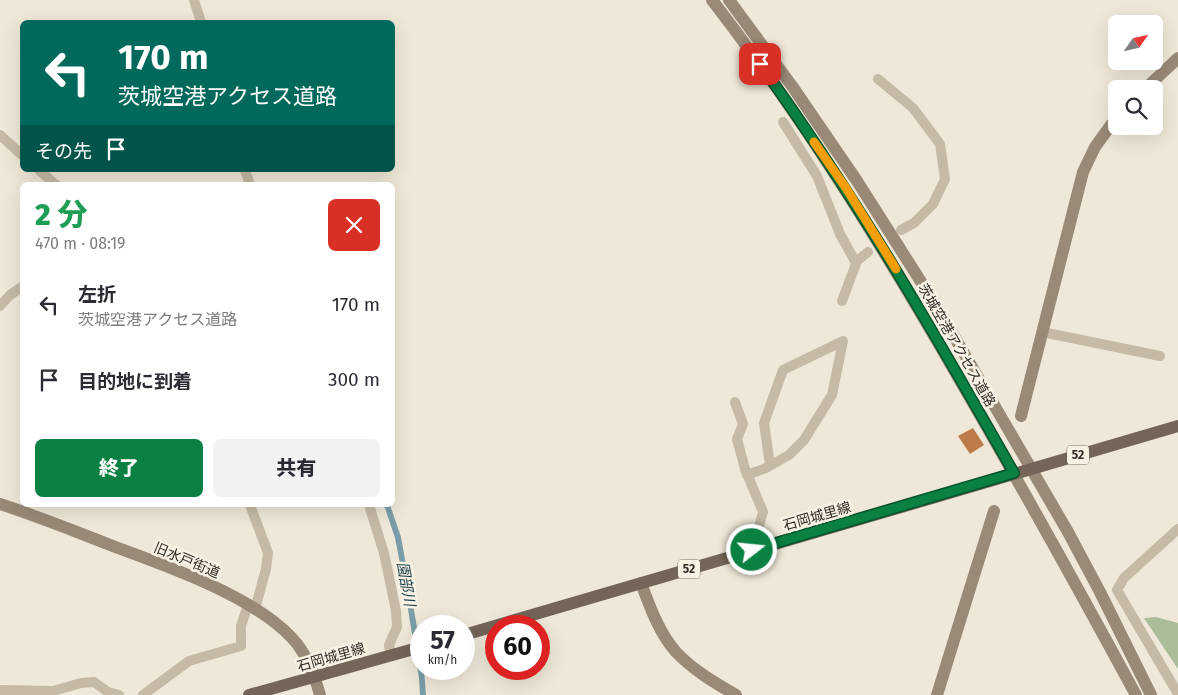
<!DOCTYPE html>
<html lang="ja">
<meta charset="utf-8">
<style>
:root{--surface:#fff;--page:#f2f2f3;--text:#2b2b33;--muted:#7c7c81;--accent:#0b8043}
body{margin:0;font-family:"Fira Sans","Noto Sans JP",sans-serif;background:var(--page);color:var(--text);height:100vh;display:flex;flex-direction:column;font-size:19px;white-space:nowrap}
*{box-sizing:border-box;margin:0}
p{font-size:16px;color:var(--muted)}
.icon{flex:none;width:28px;height:28px;fill:none;stroke:currentColor;stroke-width:2;stroke-linecap:round;stroke-linejoin:round}
.map{position:relative;flex:1;overflow:hidden}
.sheet{position:absolute;left:20px;top:182px;width:375px;height:325px;display:flex;flex-direction:column;background:var(--surface);border-radius:8px;box-shadow:0 5px 20px #0002}
.sheet>*{flex:none}
.guide{position:absolute;left:20px;top:20px;width:375px;height:152px;border-radius:8px;box-shadow:0 5px 20px #0002;background:#00695c;color:#fff;overflow:hidden}
.needle{width:32px;rotate:56deg}
.buttons{position:absolute;left:1108px;top:15px;display:grid;gap:10px}
.buttons a{display:grid;place-items:center;width:55px;height:55px;border-radius:8px;background:var(--surface);box-shadow:0 5px 20px #0002;font-size:25px}
.speed{position:absolute;left:410px;top:615px;display:flex;gap:10px;font-size:25px;font-weight:700;text-align:center}
.speed>*{display:grid;place-content:center;width:65px;height:65px;border-radius:50%;background:var(--surface);box-shadow:0 5px 20px #0002;line-height:1}
.speed small{font-size:12px;font-weight:400}
.speed .limit{border:8px solid #d22;background:#fff;color:#111}
.pin{position:absolute;display:grid;place-items:center;width:42px;height:42px;color:#fff;margin:-21px;border-radius:10px;box-shadow:0 2px 8px #0006}
.me{position:absolute;width:55px;margin:-28px;rotate:74deg;stroke-linejoin:round;filter:drop-shadow(0 0 4px #0008)}
.turn{display:flex;align-items:center;gap:18px;height:105px;padding:0 15px;font-size:22px}
.turn .icon{width:65px;height:65px;stroke-width:2.5}
.turn b{display:block;font-size:35px;line-height:42px}
.then{display:flex;align-items:center;height:48px;padding:0 15px;background:#0003;gap:10px;font-size:19px}
.round{display:grid;place-items:center;flex:none;width:52px;height:52px;border-radius:8px;background:var(--page)}
.head{display:flex;align-items:center;justify-content:space-between;height:85px;padding:0 15px}
h1{font-size:30px;font-weight:800;line-height:38px;color:#1e9e55}
.cta{display:flex;gap:10px;margin-top:auto;padding:10px 15px}
.cta a{flex:1;height:58px;border-radius:8px;background:var(--accent);color:#fff;font-size:20px;font-weight:800;line-height:58px;text-align:center}
.cta a+a{background:var(--page);color:var(--text)}
ul{padding:0;list-style:none}
li{display:flex;align-items:center;gap:15px;height:75px;padding:0 15px}
li div{flex:1}
li b{display:block;font-size:19px}
li em{font-style:normal}
.map>svg:first-child{display:block}
.green{fill:#aabc9a}
.water{fill:#7a9ea9}
.building{fill:#bd7b49}
.lines{fill:none;stroke-linecap:round;stroke-linejoin:round}
.street{stroke:#c5baa6;stroke-width:10}
.secondary{stroke:#998a77;stroke-width:12}
.primary{stroke:#736658;stroke-width:12}
.route-casing{stroke:#07532c;stroke-width:12}
.route{stroke:#0b8043;stroke-width:9}
.slow{stroke:#f59e0b;stroke-width:9}
.labels{text-anchor:middle;stroke-width:5;stroke-linejoin:round;paint-order:stroke}
.shield{fill:#f7f2e4;stroke:#6d675f;stroke-width:1}
.shield-label{font-size:12px;font-weight:bold;fill:#322c26}
.street-label{font-size:14px;fill:#322c26;stroke:#f7f2e4}
.water-label{font-size:15px;font-style:italic;fill:#1f4350;stroke:#f7f2e4}
</style>
<div class="map">
<svg width="1178" height="695" viewBox="0 0 1178 695">
<rect width="100%" height="100%" fill="#efe8d8"/>
<path class="green" d="M1156,617L1178,623V669L1144,618Z"/>
<path class="water" d="M384,505H390L401,537L421,650V669H424L426,695H420L419,678L404,584L395,538Z"/>
<path class="building" d="M973,428L984,445L970,454L958,436Z"/>
<g class="lines">
<path class="street" d="M194,0L201,22
M878,79L913,108L940,144L945,179L933,204L914,223L901,230
M783,122L817,176L840,234L856,263
M0,135L22,155
M39,170L56,185
M245,170L250,185
M842,301L857,261L868,252
M0,306L10,295L22,287
M1042,332L1160,356
M735,402L743,424L737,439L745,469L763,512L752,551
M747,475L766,468L789,455L804,440L832,395L843,341L783,370L764,423L770,465
M250,505L268,553L266,569L255,609
M369,505L384,553L396,611L397,627L389,645L391,656
M1178,529L1124,578L1117,590L1178,694
M0,690L53,691L81,683L94,682L108,692L119,695
M143,695L189,661L241,646V626L248,605"/>
<path class="secondary" d="M712,0C804,119 883,247 958,377C1019,482 1078,588 1136,695
M729,0L792,86L857,181L937,307L1068,532L1100,592L1151,695
M1145,89L1178,58
M1021,416L1083,172L1095,147L1116,118
M0,504C40,517 79,533 118,548C170,567 254,597 292,638C307,654 314,674 320,695
M641,583C650,607 659,633 676,652C693,670 715,683 736,695
M937,695L994,511"/>
<path class="primary" d="M464,635L1178,426
M249,695L421,647"/>
</g>
<g class="lines">
<g class="route-casing">
<path id="route" d="M752,550L1014,473C935,334 855,195 760,64"/>
</g>
<use href="#route" class="route"/>
<path class="slow" d="M814,142L846,188L896,269"/>
</g>
<g class="labels">
<g class="shield">
<rect x="1067" y="445.5" width="22" height="19" rx="4"/>
<rect x="678" y="559.5" width="22" height="19" rx="4"/>
</g>
<g class="shield-label">
<text x="1078" y="459">52</text>
<text x="689" y="573">52</text>
</g>
<g class="street-label">
<text transform="translate(957 345) rotate(60)" y="5">茨城空港アクセス道路</text>
<text transform="translate(817 516) rotate(-16)" y="5">石岡城里線</text>
<text transform="translate(187 560) rotate(23)" y="5">旧水戸街道</text>
<text transform="translate(331 657) rotate(-16)" y="5">石岡城里線</text>
</g>
<g class="water-label">
<text transform="translate(406 584) rotate(80)" y="5">園部川</text>
</g>
</g>
</svg>
<div class="buttons">
<a><svg class="needle" viewBox="-14 -14 28 28"><path d="M0-13l5 13h-10z" fill="#e53935"/><path d="M0 13l5-13h-10z" fill="#7c7c81"/></svg></a>
<a><svg class="icon" aria-label="search" viewBox="0 0 24 24"><circle cx="10" cy="10" r="6"/><path d="M15 15l6 6"/></svg></a>
</div>
<div class="speed"><div>57<small>km/h</small></div><div class="limit">60</div></div>
<div class="pin" style="left:760px;top:64px;background:#d93025"><svg class="icon" aria-label="arrive" viewBox="0 0 24 24"><path d="M6 21V4h12l-3 4 3 4H6"/></svg></div>
<svg class="me" style="left:752px;top:550px" viewBox="-20 -20 40 40"><circle r="17" fill="#0b8043" stroke="#fff" stroke-width="3"/><path d="M0-11L8 9 0 5-8 9z" fill="#fff"/></svg>
<div class="guide">
<div class="turn"><svg class="icon" aria-label="left" viewBox="0 0 24 24"><path d="M17 20v-9H6M10 6l-5 5 5 5"/></svg><div><b>170 m</b>茨城空港アクセス道路</div></div>
<div class="then">その先<svg class="icon" aria-label="arrive" viewBox="0 0 24 24"><path d="M6 21V4h12l-3 4 3 4H6"/></svg></div>
</div>
<section class="sheet">
<div class="head"><div><h1>2 分</h1><p>470 m · 08:19</p></div><a class="round" style="background:#d93025;color:#fff"><svg class="icon" aria-label="close" viewBox="0 0 24 24"><path d="M6 6l12 12M18 6L6 18"/></svg></a></div>
<ul>
<li><svg class="icon" aria-label="left" viewBox="0 0 24 24"><path d="M17 20v-9H6M10 6l-5 5 5 5"/></svg><div><b>左折</b><p>茨城空港アクセス道路</p></div><em>170 m</em></li>
<li><svg class="icon" aria-label="arrive" viewBox="0 0 24 24"><path d="M6 21V4h12l-3 4 3 4H6"/></svg><div><b>目的地に到着</b></div><em>300 m</em></li>
</ul>
<div class="cta"><a>終了</a><a>共有</a></div>
</section>
</div>
